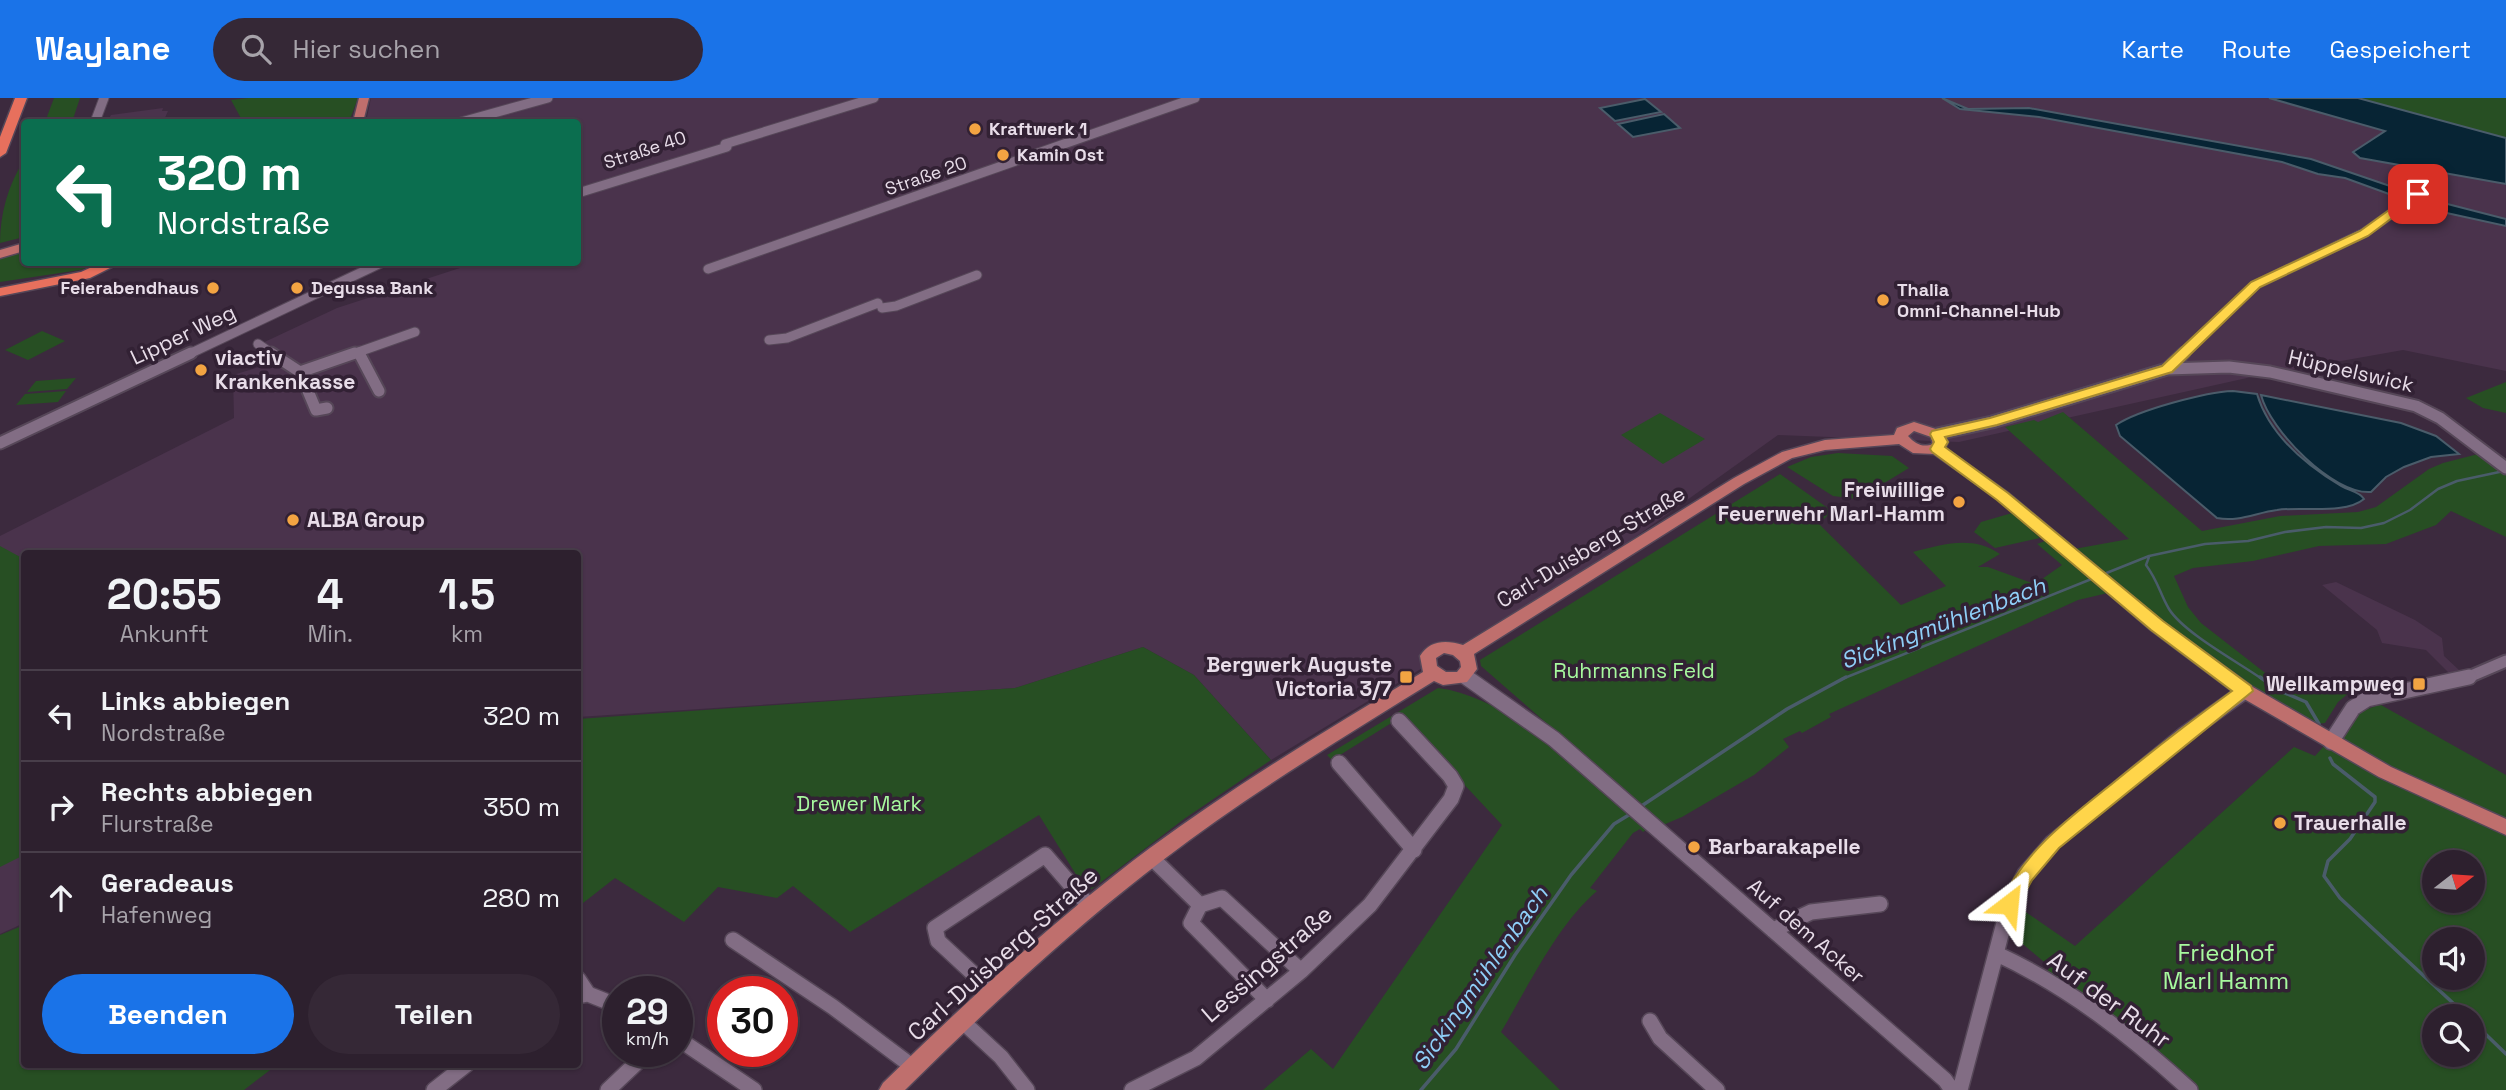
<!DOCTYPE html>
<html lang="de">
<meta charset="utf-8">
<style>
:root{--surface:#2d202e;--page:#352836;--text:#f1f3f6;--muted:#a7a3aa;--line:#483e4a;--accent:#1a73e8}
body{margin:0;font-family:"Space Grotesk",sans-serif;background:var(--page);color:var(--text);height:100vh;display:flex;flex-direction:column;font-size:26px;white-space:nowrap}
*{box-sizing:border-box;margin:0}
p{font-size:23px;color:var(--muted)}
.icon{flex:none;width:38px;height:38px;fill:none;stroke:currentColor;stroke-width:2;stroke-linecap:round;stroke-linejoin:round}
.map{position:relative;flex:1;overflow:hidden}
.side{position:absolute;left:21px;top:452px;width:560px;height:518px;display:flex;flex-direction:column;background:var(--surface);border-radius:7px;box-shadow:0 2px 5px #0004,0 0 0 2px var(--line)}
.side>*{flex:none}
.guide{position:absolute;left:21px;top:21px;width:560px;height:147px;border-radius:7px;box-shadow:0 2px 5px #0004,0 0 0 2px var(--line);background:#0b6e4f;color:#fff;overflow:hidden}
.needle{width:46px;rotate:73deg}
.buttons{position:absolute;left:2422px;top:752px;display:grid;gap:14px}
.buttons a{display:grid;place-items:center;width:63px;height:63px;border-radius:50%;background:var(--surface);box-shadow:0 2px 5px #0004,0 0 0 2px var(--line);font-size:35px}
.speed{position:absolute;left:602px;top:878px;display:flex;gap:14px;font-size:35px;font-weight:700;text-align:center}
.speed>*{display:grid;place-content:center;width:91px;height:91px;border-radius:50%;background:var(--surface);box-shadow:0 2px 5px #0004,0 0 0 2px var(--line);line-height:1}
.speed small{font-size:18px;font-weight:400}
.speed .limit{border:10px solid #d22;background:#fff;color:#111}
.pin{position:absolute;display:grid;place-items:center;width:60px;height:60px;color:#fff;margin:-30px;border-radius:14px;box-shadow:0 4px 10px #0006}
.me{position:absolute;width:77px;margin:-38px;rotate:29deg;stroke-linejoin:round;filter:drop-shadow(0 0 5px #0008)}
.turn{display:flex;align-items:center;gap:24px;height:147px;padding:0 21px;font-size:32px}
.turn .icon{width:91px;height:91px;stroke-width:2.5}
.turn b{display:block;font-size:49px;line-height:60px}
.eta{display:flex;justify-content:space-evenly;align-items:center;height:119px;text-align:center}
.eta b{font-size:42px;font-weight:700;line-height:49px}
.button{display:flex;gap:14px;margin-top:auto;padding:14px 21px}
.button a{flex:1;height:80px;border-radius:42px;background:var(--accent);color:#fff;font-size:28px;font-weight:700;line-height:80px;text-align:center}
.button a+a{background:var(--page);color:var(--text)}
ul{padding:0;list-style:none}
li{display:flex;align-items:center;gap:21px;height:91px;padding:0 21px;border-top:2px solid var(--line)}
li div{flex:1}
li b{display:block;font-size:26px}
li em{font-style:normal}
header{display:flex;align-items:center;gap:42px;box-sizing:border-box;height:98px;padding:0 35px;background:var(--accent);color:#fff}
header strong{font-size:33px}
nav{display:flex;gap:38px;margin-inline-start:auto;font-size:24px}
.search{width:490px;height:63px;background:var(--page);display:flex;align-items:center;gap:18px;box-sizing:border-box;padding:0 24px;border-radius:38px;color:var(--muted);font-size:26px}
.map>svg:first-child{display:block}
.built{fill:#4a334c}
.green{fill:#274f23;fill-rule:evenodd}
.water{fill:#072434;stroke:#4a5c6a;stroke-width:2}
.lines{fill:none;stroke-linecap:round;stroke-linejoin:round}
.stream-far1{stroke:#4a5c6a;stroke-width:2.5}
.stream{stroke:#4a5c6a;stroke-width:3.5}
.minor-far2-casing{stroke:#564758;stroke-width:11}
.minor-far1-casing{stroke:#564758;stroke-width:15}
.minor-casing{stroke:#564758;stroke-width:18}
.major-casing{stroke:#564758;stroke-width:3}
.highway-casing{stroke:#564758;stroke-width:3}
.minor-far2{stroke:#826d84;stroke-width:9}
.minor-far1{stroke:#826d84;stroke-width:11}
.minor{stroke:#826d84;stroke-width:15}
.major{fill:#bf6f6d;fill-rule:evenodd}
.highway{fill:#e7705d;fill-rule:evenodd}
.route{fill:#ffd54a;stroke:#a68a30;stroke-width:2}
.poi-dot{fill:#f3a442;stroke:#322134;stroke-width:2.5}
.labels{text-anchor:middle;stroke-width:7;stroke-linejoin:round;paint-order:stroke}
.far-poi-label{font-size:18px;font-weight:bold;fill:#e8dde9;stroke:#322134;text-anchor:start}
.far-street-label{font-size:18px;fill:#e8dde9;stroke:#322134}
.street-label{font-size:21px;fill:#e8dde9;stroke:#322134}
.poi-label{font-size:21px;font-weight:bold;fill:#e8dde9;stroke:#322134;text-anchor:start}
.park-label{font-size:21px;fill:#a7f99e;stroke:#322134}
.water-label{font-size:23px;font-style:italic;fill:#8fcff8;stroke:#322134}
.near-park-label{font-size:24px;fill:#a7f99e;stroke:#322134}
.near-street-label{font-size:24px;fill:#e8dde9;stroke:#322134}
</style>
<header>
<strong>Waylane</strong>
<div class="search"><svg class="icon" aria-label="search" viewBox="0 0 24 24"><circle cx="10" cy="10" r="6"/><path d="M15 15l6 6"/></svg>Hier suchen</div>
<nav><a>Karte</a><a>Route</a><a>Gespeichert</a></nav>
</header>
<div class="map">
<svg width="2506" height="992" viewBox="0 0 2506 992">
<rect width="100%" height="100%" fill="#3c2a3e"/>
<path class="built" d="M371,0H2285L2506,63V273L2403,252L2256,278L1959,344L1778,337L1620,450L1271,662L1194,577L1143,549L1015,590L578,619V455H24V825L0,836V438L234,320L233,277L275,264L256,248L337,210L463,169L461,165L578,164V24H366Z
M163,10L162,13H168L164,22L156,24H107L111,17Z
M2336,484L2415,522L2442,540L2444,558L2459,572L2449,575L2426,552L2382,545L2377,532L2322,487Z"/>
<path class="green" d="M54,0H80L72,24H45Z
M248,0H358L349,24H243L231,2Z
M2358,0H2506V40Z
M24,62V139L0,145C0,116 8,87 24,62Z
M24,152V164L101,165L80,172L0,184V158Z
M42,233L65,243L28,262L5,252Z
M76,280L67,291L27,294L36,283Z
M2506,284V315L2483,310L2466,300Z
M66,293L58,304L16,307L25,296Z
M2063,314L2202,433L2280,418L2358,414L2376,409L2429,371L2443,365L2482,355L2506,373V439L2451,413L2436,427L2386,446L2319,448L2253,463L2193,470L2174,478L2188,509L2201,525L2273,581L2323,592L2355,590L2338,604L2325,625L2315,626L2255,594L2188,547L2074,451L2129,441L2005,329L2034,322L2038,324Z
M1660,315L1705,341L1663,366L1621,337Z
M1838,355L1892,358L1909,370L1858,401L1833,398L1787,369L1811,359Z
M1780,376L1832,413L1819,426L1901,507L1946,488L1913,454C1943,446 1973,437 2000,456L1978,469H1988L2035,486L2062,467L2037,446L2045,443L2108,495L2078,502L1829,616L1831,619L1802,635L1800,633L1783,641L1789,649L1754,677L1682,719L1663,727L1481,568L1480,562Z
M2012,415L2040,440L1995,450L1974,434L1981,424Z
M0,448L24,461V757L0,769Z
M1143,549L1194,577L1271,662L1184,721L1092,791H1085L1039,717L850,834L793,788L777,800L718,789L684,824L615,780L578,809V621L1015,590Z
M1438,590C1513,599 1592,683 1647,731L1643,734L1640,731L1633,735L1590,790L1597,793C1557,827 1528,889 1501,934L1560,992H1263L1311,951L1333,971L1502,727L1401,619L1332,662L1327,657Z
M2381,607L2506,677V722L2415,681L2343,642C2347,621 2361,611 2381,607Z
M2324,648L2506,734V992H2196L2045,876L2050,869L2012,837L2020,810L2075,848L2294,649L2315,658ZM2434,765H2473V803H2434ZM2434,842H2473V880H2434ZM2434,919H2473V957H2434Z
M24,827V966H278L244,992H0V837Z"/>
<path class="water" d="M1942,0L1968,11L2029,10L2311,61L2428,101L2506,121V128L2433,112L2345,80L2318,76L2282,64L2039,19L1960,11Z
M2269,0H2358L2506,40V86L2360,60L2353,54L2385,33Z
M1645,1L1661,14L1615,23L1600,10Z
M1664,16L1680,30L1633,39L1618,26Z
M2233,293L2257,296C2269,336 2306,367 2341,388C2349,393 2359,393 2364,401C2345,417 2301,408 2277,412C2255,415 2239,424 2217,420L2120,338L2116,327C2138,312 2206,294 2233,293Z
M2261,297L2401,325L2436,338L2459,356L2431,359L2404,369L2386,379L2371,394C2333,397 2270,332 2261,297Z"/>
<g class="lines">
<path class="stream-far1" d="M2149,459L2146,467C2158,483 2160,496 2169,511C2184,535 2238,564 2262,581
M2104,476L2149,458L2205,446L2248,443L2285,434L2326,429L2361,430L2384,425L2410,412L2438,391L2457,383L2504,373
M1842,581L2094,480"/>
<path class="stream" d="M2260,579L2278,592L2306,604L2319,626
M2330,660L2333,666L2375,699V704L2350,741L2328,763L2324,778L2340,800L2468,919
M1640,709L1787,611L1846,579
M2473,924L2506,956
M1421,992L1456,951L1515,857L1571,777L1614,726L1632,715"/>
<g class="minor-far2-casing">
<path id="minor-far2" d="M95,24L104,0
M461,24L548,0
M725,46L874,0
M578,95L727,49
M708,171L1195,0
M882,210L896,208L977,177
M769,242L787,240L878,205
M258,246L274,257
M359,254L360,257
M187,257L383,164
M350,257L415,234
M2182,257L2255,187L2364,135L2422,94"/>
</g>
<g class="minor-far1-casing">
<path id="minor-far1" d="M271,255L300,274L316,312L327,310
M359,255L379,293
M2167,271L2184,255
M300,274L355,255
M1937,336L1992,324L2167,271L2229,269L2270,274L2416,308L2440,320L2506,370
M0,345L191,255
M1464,578L1468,581
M2464,581L2506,563"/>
</g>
<g class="minor-casing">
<path id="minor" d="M1466,579L1554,641L1945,982L1952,992
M2331,644L2353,610L2367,601L2469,579
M1339,665L1414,752
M1152,760L1200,807
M1773,832L1811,814L1880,806
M733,842L833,909L913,969
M1997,856C2069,889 2132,939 2190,992
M578,881L588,896
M993,894L938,843L935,830L1045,757L1090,809
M578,898L588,896L618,908
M1267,902L1191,825L1200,807L1222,800L1301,873
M962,923L1001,959L1027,992
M1650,923L1660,940L1717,992
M677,940L754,992
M434,992L467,966
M608,992L648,954
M1132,992L1196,960L1301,873L1370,807L1451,701L1456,688L1450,678L1399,623
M1960,992L2009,806L2025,776L2052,745L2185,636L2245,593"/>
</g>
<g class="major-casing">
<path id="major" d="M359,0H369L363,24H353Z
M24,145V153L0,160V152Z
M1914,324L1942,333L1948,344L1945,350L2008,395L2163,524L2251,588L2391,669L2506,721V737L2379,679L2239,598L2151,532L1998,401L1934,356L1913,355L1899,346L1825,352L1792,360L1744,386L1474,556L1477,571L1467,584L1443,587L1434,583C1342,640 1249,696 1163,762C1071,832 987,911 905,992H879L883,985C968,902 1055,821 1150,750C1237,686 1330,630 1423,574L1420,558C1430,542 1446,542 1463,547L1734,380L1782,354L1825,342L1894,337L1897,330ZM1914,333L1931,339L1933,346C1923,350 1915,346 1908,338ZM1444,555L1453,557L1460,563L1461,569L1457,574H1446L1437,568L1436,560Z"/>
</g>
<g class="highway-casing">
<path id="highway" d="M15,0H27L6,55L0,59V39Z
M103,164H122L90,180L0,198V190L81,174Z"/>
</g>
<use href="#minor-far2" class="minor-far2"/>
<use href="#minor-far1" class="minor-far1"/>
<use href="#minor" class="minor"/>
<use href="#major" class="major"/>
<use href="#highway" class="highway"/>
</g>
<path class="route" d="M2414,94L2424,96L2368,138L2260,189L2172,274L1997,327L1945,339L1948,344L1945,349L2008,395L2163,523L2251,588L2253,593L2059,750L2032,782L2016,811L2009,814L2003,811L2000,806C2025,752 2068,721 2113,685C2152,653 2192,622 2232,593L2151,532L1997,402L1932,354L1930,351L1934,344L1930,336L1932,333L1990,320L2162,268L2251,184L2360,133Z"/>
<g class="poi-dot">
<circle cx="975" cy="31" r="7"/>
<circle cx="1003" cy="57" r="7"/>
<circle cx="213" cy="190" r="7"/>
<circle cx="297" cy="190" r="7"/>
<circle cx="1883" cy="202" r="7"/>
<circle cx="201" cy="272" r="7"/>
<circle cx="1959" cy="404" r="7"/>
<circle cx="293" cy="422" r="7"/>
<rect x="1399" y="572" width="14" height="14" rx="3.5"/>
<rect x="2412" y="579" width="14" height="14" rx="3.5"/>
<circle cx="2280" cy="725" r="7"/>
<circle cx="1694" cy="749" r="7"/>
</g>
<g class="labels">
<g class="far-poi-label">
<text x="989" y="37">Kraftwerk 1</text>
<text x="1017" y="63">Kamin Ost</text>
<text x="199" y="196" text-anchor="end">Feierabendhaus</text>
<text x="311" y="196">Degussa Bank</text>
<text x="1897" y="198">Thalia<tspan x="1897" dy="21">Omni-Channel-Hub</tspan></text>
</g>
<g class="far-street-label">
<text transform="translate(645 52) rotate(-18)" y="6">Straße 40</text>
<text transform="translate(926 78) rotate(-19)" y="6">Straße 20</text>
</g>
<g class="street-label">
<text transform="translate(183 237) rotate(-25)" y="7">Lipper Weg</text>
<text transform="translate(2351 273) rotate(13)" y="7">Hüppelswick</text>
<text transform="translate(1591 449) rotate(-31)" y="7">Carl-Duisberg-Straße</text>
<text transform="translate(1806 833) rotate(41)" y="7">Auf dem Acker</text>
</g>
<g class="poi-label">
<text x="215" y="267">viactiv<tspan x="215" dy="24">Krankenkasse</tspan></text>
<text x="1945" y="399" text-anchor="end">Freiwillige<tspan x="1945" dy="24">Feuerwehr Marl-Hamm</tspan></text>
<text x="307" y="429">ALBA Group</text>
<text x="1392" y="574" text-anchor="end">Bergwerk Auguste<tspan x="1392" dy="24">Victoria 3/7</tspan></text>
<text x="2405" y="593" text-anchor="end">Wellkampweg</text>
<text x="2294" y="732">Trauerhalle</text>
<text x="1708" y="756">Barbarakapelle</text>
</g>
<g class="park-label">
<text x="1634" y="580">Ruhrmanns Feld</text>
<text x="859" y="713">Drewer Mark</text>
</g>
<g class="water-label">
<text transform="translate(1943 525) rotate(-21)" y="8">Sickingmühlenbach</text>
<text transform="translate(1480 880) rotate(-55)" y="8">Sickingmühlenbach</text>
</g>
<g class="near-park-label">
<text x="2226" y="863">Friedhof<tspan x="2226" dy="28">Marl Hamm</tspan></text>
</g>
<g class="near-street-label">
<text transform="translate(1003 856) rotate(-42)" y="8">Carl-Duisberg-Straße</text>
<text transform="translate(1267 866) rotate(-41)" y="8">Lessingstraße</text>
<text transform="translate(2109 902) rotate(36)" y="8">Auf der Ruhr</text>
</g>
</g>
</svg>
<div class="buttons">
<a><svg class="needle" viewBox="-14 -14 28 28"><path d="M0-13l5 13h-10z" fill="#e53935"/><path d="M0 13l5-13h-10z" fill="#a7a3aa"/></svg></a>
<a><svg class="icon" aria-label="sound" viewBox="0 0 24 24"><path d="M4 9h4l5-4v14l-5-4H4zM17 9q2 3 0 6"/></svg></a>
<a><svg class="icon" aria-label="search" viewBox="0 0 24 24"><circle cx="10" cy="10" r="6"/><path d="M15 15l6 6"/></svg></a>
</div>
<div class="speed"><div>29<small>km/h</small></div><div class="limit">30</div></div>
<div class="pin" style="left:2418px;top:96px;background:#d93025"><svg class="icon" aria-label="arrive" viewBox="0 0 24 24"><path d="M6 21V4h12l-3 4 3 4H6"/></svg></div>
<svg class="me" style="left:2009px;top:806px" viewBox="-20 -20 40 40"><path d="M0-17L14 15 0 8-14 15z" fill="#ffd54a" stroke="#fff" stroke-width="4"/></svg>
<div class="guide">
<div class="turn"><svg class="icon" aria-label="left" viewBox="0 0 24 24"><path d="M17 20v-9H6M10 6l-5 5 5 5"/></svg><div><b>320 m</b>Nordstraße</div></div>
</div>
<section class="side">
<div class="eta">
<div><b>20:55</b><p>Ankunft</p></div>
<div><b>4</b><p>Min.</p></div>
<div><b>1.5</b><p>km</p></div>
</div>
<ul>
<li><svg class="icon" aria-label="left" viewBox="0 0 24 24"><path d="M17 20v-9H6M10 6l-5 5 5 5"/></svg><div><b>Links abbiegen</b><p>Nordstraße</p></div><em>320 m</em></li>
<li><svg class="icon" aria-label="right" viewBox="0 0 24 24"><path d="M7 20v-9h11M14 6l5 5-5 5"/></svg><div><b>Rechts abbiegen</b><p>Flurstraße</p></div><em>350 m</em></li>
<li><svg class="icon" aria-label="ahead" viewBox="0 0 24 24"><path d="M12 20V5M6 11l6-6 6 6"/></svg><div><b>Geradeaus</b><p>Hafenweg</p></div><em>280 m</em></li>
</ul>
<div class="button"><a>Beenden</a><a>Teilen</a></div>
</section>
</div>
